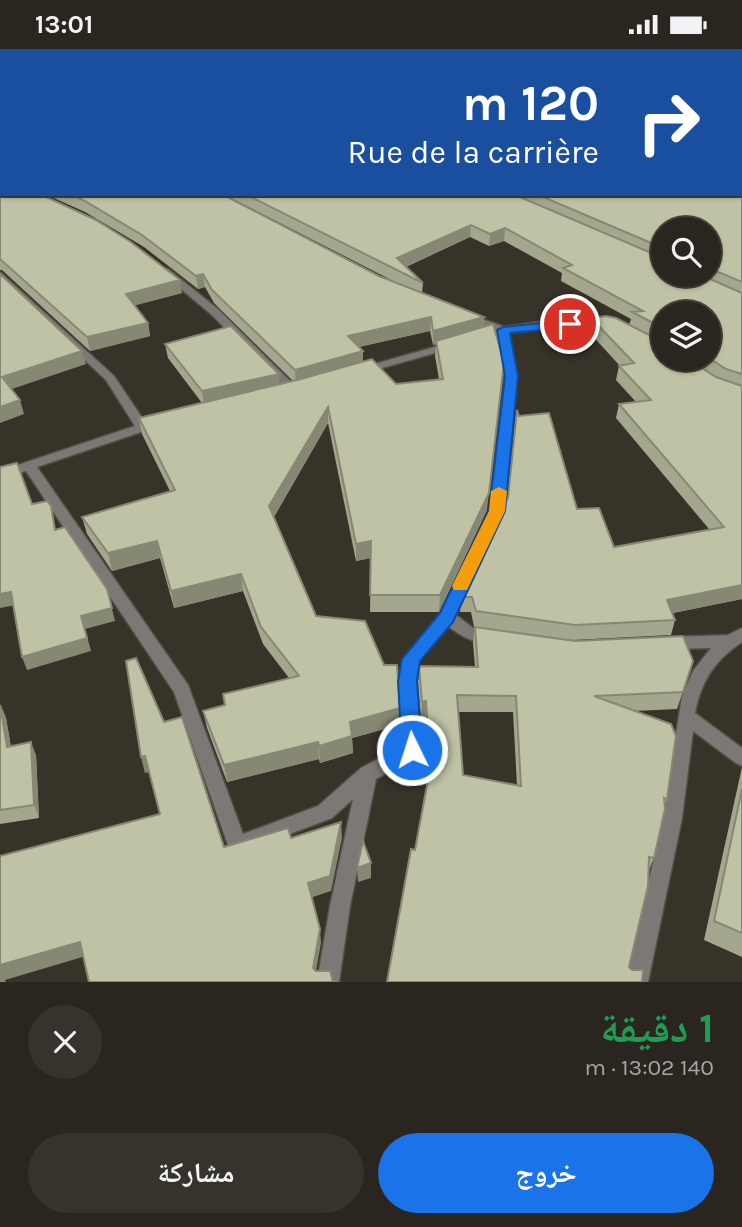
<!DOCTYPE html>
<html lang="ar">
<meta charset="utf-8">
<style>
:root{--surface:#2a261f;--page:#36322c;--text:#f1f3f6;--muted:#a5a5a4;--line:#46433d;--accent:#1a73e8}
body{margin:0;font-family:Karla,"Noto Naskh Arabic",sans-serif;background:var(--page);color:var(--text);direction:rtl;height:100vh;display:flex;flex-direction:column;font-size:26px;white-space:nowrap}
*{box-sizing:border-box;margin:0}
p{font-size:23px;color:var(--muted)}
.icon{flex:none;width:38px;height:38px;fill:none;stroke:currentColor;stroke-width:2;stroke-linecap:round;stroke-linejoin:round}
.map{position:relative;height:933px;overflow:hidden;direction:ltr}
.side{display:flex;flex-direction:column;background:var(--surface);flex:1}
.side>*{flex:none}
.top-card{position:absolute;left:0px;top:0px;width:742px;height:147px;box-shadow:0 2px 5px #0004,0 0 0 2px var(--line);direction:rtl;background:#1a4fa0;color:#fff;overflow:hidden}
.tools{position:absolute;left:651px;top:168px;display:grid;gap:14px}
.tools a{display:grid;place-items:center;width:70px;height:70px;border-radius:50%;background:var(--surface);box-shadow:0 2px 5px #0004,0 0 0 2px var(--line);font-size:35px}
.pin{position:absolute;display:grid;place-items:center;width:60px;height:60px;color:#fff;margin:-30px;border:4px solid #fff;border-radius:50%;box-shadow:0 2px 7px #0007}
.me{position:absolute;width:77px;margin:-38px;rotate:356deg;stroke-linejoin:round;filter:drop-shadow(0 0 5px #0008)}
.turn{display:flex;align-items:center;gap:24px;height:147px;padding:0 28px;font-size:32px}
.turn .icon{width:91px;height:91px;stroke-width:2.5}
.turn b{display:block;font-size:49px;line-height:60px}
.round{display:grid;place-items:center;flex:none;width:74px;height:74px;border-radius:37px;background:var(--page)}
.overview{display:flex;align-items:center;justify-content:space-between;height:119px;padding:0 28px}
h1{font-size:42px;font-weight:700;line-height:52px;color:#1e9e55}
.primary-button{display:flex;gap:14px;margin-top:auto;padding:14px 28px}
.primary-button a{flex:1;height:80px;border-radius:42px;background:var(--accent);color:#fff;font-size:28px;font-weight:700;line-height:80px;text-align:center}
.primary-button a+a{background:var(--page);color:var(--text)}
.status{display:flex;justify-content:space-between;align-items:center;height:49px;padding:0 35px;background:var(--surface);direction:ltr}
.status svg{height:19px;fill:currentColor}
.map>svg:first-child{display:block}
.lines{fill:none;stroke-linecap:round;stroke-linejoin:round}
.street-casing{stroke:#544f45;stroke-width:3}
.street{fill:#7d7875;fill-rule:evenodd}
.wall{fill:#a4a78d;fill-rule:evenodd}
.shaded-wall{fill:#868873}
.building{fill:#bfc2a4;stroke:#868873;stroke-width:2;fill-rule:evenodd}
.route{fill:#1a73e8;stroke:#114b97;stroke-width:2}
.slow{fill:#f59e0b}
</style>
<div class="status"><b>13:01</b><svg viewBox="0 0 49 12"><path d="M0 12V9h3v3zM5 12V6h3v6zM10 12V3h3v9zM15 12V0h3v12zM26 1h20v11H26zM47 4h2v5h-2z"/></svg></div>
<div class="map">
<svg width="742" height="933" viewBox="0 0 742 933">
<rect width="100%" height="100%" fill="#383329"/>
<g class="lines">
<g class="street-casing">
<path id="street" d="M162,220H168L219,261L297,339V345H289L212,266L162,224Z
M0,223L114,327L145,373L158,369L164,373L162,376L37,418L188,636L243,785L318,757L361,719L403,697L399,632L403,610L441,565L490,462L505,327L498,286H491L490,284L493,281L462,270V266H470L505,278L551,271L607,272L612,275L607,278L566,277L509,284L517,327L504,462L456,566L473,579L498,584L500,588L498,592C479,598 462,588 448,577L419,612L415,632L421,701L418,706L376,730L350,857L339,933H317L330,857L353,750L332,769L237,805L230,802L174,643L26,422L0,430V422L135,377L106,331L0,231Z
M452,293L458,296L456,298L361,325L355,322L357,320Z
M742,579V593C715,611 701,632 695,664L742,699V717L736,714L693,682L682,769L648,933H626L663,769L682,647L693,622L711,599L669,600L663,598L661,594L663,590L669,588L728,586Z"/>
</g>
<use href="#street" class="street"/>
</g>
<path class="wall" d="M0,0H77L71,2H2V145H222L379,227L401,236L223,145H740L742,33V550L673,564L675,571L671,586L572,591L474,578L471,563H460L461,548L508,449L519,367L577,460L614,498L709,480L616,369L619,355L636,353L616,331L619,317H620L589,283L591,269L629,276L631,270L561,232L562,224L504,192L489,197L470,188L406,218L423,234L422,244L484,268L483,278L487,461L439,563H370L371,509L356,512L328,374L274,468L316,567L399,676L352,689L353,704L320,714L319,710L227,733L207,679L203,662L225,656L223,645L289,629L263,595L243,542L174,559L160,509L112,522L87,485L82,468L170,442L142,385L139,369L202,354L168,309L165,295L280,336L293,332L214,254L205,238L198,240L144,198L85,163L47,146L40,145L182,244L135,256L148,274L150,287L90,302L2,221H0ZM663,180H709V226H663ZM663,264H709V310H663ZM430,282L433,296L436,295L435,307L439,330L396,335L363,313V302L359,298Z
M100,0H612L618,2H109Z
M475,578L693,612L677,660L634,662L667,750L664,756L654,809L648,823L629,918L642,933L415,801L428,729L425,669L421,670L418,634L419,617L475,618L473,594ZM458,663H513L517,736L463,726Z
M0,656L6,669L11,698L36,706L39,769L0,775Z
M742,718V908L704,891Z"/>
<path class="shaded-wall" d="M43,0H77L71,2H36Z
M471,176L470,188L398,221L397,209Z
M505,179L504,192L489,197L490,185Z
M203,225L205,238L198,240L196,227Z
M180,231L182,244L129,258L126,245Z
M431,268L430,282L348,300V287Z
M484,268L482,281L436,292V295L433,296V282Z
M148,274L150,287L90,302L87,288Z
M82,302L86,315L6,342L2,328Z
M363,302V316L296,335L295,321Z
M504,313L487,461L439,563L440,546Z
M279,325L280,339L204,356L202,342Z
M20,351L24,365L0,374V358Z
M328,358V374L270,474L269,457Z
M157,492L160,509L112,522L108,504Z
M371,492V509L356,512V495Z
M241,525L243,542L174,559L171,542Z
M742,536V550L663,566L667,551Z
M107,540L115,572L85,580L91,602L27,621L22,608L81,567Z
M11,543L16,556L0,559V545Z
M426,652L425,669L421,670L422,653Z
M1,656L6,669L13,711L7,698Z
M400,659L399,676L352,689L353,704L320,714L319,697L350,673Z
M31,693L36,706L39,769L34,756Z
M318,693L319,710L227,733L224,716Z
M145,707L149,723L145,724L141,708Z
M341,773L342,789L331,842L310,849L308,834Z
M371,814V829L358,833L357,819Z
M320,880L321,894L314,933L313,919Z
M80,893L86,907L5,931L6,933H0V916Z"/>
<path class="building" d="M2,0H43L36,2H2V11L0,12V2H2Z
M149,0H612L618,2H159Z
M0,15L2,16V145H40L96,171L131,193L180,231L126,245L148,274L87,288L0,210V53H1V45H0Z
M742,33V74H740V34Z
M740,77H742V233L709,219V180H663V199L536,145H740Z
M70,145H222L379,227L484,268L433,282L431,268L348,287L363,302L295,321L212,241L203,225L196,227L142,186L83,151Z
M245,145H513L663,209V226H701L742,244V325L726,320L709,309V264H663V279L632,263L643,262L563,219L572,216L505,179L490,185L471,176L397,209L423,234Z
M0,225L82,302L2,328L20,351L0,358Z
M606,267L616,269L663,293V310H688L716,328L742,337V536L667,551L675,571L575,576L476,562L472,548H461L508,448L517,361L519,367L549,364L577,460L599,459L614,498L724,478L619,355L651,351L619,317L634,314L591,269Z
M493,275L504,313L489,444L440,546H370L371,492L356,495L328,358L269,457L316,567L365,572L384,616H397L400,659L350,673L352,687L319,697L318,693L224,716L203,662L225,656L223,645L299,627L261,578L241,525L171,542L157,492L108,504L82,468L175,441L139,369L297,331L372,310L396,335L443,330L436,292Z
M231,277L279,325L202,342L165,295Z
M17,414L32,455L47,452L51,457L55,481L65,478L107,540L112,559L81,567L87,589L22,608L11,543L0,545V418Z
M475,578L575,592L683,587L693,612L683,643L594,647L671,675L676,687L667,750L664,749L665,760L654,809L649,808L648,837L629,918L632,921H643L642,933H387L411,800L415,801L430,720L426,652L422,653L419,617L478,618ZM457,646L516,647L521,737L463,726Z
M136,609L164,673L182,668L224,798L288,779L291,789L341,773L330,827L308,834L320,880L313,919L316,922H330L333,933H89L80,893L0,916V807L160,765L145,707L141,708L126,612Z
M0,656L7,698L31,693L34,756L0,761Z
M742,740V884L714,872Z
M363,792L371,814L357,819Z"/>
<path class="route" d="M570,271L576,275L574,278L510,284L518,327L505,462L453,573L420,612L417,632L422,701L419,707L412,710L405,707L402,701L398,632L402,610L440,564L489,462L505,327L497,281L503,278Z"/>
<path class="slow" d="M499,438L507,442L505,462L467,541H454L452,537L489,462L491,442Z"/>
</svg>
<div class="tools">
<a><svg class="icon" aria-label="search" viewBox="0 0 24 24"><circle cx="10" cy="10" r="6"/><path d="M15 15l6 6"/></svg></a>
<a><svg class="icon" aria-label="layers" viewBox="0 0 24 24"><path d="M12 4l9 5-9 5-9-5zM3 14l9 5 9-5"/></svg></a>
</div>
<div class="pin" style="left:570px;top:275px;background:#d93025"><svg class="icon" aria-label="arrive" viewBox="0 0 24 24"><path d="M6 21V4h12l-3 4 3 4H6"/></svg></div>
<svg class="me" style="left:412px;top:701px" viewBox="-20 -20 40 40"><circle r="17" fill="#1a73e8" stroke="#fff" stroke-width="3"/><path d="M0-11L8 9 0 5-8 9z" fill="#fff"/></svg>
<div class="top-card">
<div class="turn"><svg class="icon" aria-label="right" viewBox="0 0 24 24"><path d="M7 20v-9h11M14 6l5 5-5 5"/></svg><div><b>120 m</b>Rue de la carrière</div></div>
</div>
</div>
<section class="side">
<div class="overview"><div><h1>1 دقيقة</h1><p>140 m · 13:02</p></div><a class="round"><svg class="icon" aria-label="close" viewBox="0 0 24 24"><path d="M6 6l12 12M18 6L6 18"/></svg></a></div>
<div class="primary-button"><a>خروج</a><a>مشاركة</a></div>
</section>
